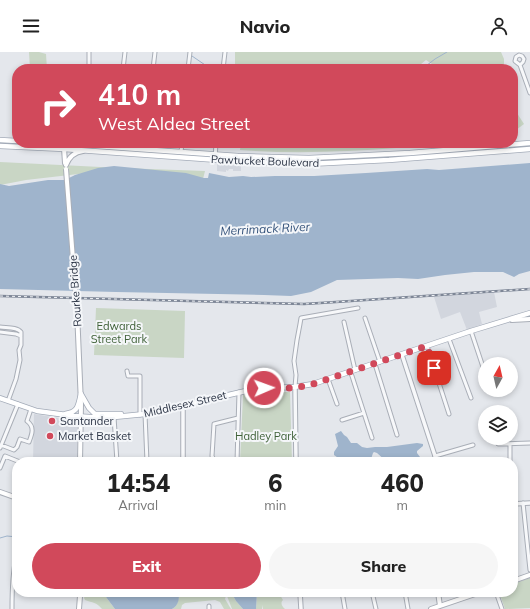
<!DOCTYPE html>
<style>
:root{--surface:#fff;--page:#f6f6f6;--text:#222;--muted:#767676;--accent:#d1495b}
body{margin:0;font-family:Mulish,sans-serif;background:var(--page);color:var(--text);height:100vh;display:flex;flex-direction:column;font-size:15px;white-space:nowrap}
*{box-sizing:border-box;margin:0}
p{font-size:13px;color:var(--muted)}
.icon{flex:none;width:22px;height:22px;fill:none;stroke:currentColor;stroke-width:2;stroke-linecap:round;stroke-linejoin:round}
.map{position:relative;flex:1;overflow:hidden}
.details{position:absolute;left:12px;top:405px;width:506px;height:140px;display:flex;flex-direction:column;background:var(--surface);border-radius:16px;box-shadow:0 2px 6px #0003}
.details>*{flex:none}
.banner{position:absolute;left:12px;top:12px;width:506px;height:84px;border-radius:16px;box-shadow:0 2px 6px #0003;background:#d1495b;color:#fff;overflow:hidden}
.needle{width:26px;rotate:8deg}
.tools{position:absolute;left:478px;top:305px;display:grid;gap:8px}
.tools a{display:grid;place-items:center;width:40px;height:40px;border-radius:50%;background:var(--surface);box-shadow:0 2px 6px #0003;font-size:20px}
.pin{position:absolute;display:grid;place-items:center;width:34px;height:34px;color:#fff;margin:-17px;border-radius:8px;box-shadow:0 2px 6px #0006}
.me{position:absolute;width:44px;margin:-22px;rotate:88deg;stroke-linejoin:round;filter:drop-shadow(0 0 3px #0008)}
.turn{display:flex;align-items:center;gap:14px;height:84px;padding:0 20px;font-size:18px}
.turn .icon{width:52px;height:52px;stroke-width:2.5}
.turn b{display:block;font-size:28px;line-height:34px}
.eta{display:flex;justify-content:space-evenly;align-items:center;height:68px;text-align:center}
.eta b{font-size:24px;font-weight:800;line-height:28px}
.button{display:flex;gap:8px;margin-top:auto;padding:8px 20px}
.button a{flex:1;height:46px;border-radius:24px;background:var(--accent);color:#fff;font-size:16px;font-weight:800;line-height:46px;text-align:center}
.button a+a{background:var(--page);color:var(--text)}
header{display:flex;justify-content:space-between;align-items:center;height:52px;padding:0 20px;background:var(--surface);font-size:18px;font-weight:800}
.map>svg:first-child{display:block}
.built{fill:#d2d6de}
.green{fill:#c9d6c5}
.water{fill:#9fb4cc}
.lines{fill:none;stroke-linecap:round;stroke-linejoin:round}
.stream{stroke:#9fb4cc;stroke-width:1}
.minor-casing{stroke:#a9aeb7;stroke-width:5}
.tertiary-casing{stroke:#a9aeb7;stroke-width:5.5}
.secondary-casing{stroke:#a9aeb7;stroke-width:6}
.primary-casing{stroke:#a3abb8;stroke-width:6}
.minor{stroke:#f7f8fa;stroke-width:3}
.tertiary{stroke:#f7f8fa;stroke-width:3.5}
.secondary{stroke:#fff;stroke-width:4}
.primary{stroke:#fff;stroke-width:4.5}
.rail-casing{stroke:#7d8696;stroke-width:2.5}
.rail{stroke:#f4f6f9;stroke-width:1;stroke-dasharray:3;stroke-linecap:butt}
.secondary-bridge-casing{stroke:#a9aeb7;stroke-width:6;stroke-linecap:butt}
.secondary-bridge{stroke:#fff;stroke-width:4}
.route{stroke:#d1495b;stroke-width:7;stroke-dasharray:0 12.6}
.poi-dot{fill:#d1495b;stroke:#f4f6f9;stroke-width:1.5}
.labels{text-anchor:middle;stroke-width:4;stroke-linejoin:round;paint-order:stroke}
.street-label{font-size:11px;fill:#2b3445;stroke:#f4f6f9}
.park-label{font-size:11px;fill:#3f6138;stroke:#f4f6f9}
.poi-label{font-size:11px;fill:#2b3445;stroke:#f4f6f9;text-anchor:start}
.water-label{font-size:12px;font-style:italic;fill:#34527a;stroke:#f4f6f9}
</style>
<header><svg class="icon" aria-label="menu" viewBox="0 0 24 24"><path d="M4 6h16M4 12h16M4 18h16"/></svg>Navio<svg class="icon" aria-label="person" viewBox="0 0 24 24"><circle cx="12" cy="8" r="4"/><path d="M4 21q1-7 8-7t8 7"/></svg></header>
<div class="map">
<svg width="530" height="557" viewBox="0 0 530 557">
<rect width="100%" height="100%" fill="#e4e7ec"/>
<path class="built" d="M217,112L241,114V119H233V117H229L228,119L226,118V120L217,119Z
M494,240L497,255L479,260L482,272L467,278L460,260L441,267L434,245Z
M34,362L76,369L77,370V410H33Z"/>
<path class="green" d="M29,0H39L46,2L47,17H30Z
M235,0H501L504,7V17H427L432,12L426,8L415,17H235Z
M513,40L515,58L524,72L516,78L513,68Z
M241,91H403L397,93H396V96C344,100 292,102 240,98Z
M0,110L121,116L205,119L203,127L87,121L26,128L0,133Z
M96,256L185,259L184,306L94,303Z
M267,340H290L292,410H240L243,343Z
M530,526V556L505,557L499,540H513V532Z
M86,540H111L107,543L106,545L115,557H102C96,550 93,551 85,548L84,546Z
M179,540H185L186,544L195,541V540H231L236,549L243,557H232L227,544H226L225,547L231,557H224L220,550L215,548L185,551L182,553L181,557H172C179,553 178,547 179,540Z
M257,540H281L280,543L283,548C280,551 282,554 285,557H263L262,553V557H256Z"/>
<path class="water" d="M530,111V219L519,222L514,225L503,220H474L445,223L418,227L398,226L337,228L311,240L291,244L264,243L116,240L0,237V132L9,134L48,128H65L75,123L98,116L114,114L186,121L204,126H208L209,121L229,125L243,124L251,125L275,124H314L366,121L427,117L439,118Z
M341,379L344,383L347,385L351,391H357L362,395L367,396L375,395H387L417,391L423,392V394L417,399V401L420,405L426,406L427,407C418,411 417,406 410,405L387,410L377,401L374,400L373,401L370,410H344L334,403V400L338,394L335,382Z
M111,540H179C179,547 179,553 172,557H115L106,545L107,543Z
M231,540H257L256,557H243L236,549Z"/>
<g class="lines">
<path class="stream" d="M192,4L211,17
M422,17L435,7L447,0
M0,486L7,484L17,485"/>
<g class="minor-casing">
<path id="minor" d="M520,13L523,10L524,7L522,4L519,3L516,5L515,9L520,13L530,41
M89,17V0
M123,17L125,0
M153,17L155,0
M188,17L190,0
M223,17L225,0
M147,97L148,91
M181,100L182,91
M215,107L216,91
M365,266L380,310
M344,270L355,318
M0,275C7,276 17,275 21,280V293L19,298L20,308L16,327L8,349
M471,279L485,321
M0,280L16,282L21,284
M449,287L471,346
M427,294L449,362
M375,312L397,383
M127,319L128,324H140V363
M350,320L352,324L372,386
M328,327L337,352
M295,335L296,323L294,309L297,288L300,272L301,266L358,256
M145,362L147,410
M114,365L117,410
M342,368L364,361
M498,392L530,391
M510,392V410
M1,393L14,398L17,395L20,387L29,390C32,382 35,375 27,369L31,357
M0,396L18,352
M435,404L473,393
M215,410L212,404L214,372L238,366
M237,410L239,340
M0,416L5,404L20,410
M15,425L17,419
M523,451L530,518
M342,540L345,557
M372,540L376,557
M405,540L408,557
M496,540L502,557
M12,557C12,540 12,523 16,506L17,505
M209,557V554"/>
</g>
<g class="tertiary-casing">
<path id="tertiary" d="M402,303L437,410
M295,335L296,410
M183,410V353
M513,452L530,451
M300,540L301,557"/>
</g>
<g class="secondary-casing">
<path id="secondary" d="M64,96L65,111
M66,113C69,105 75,100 83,99
M77,259L81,352L80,410
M512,268L530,267
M0,440L17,446
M513,529L530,523
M438,540L440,554
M79,557L80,544L82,540
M431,557L481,540"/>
</g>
<g class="primary-casing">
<path id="primary" d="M0,88L17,89
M54,91L238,104L309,106L410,101L530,91
M0,94L64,97L246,110L308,112L389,108L530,97
M81,342L89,356L95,362H121
M0,346L37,359L74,364L104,366L145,362L246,339L270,336L294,335L313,332L471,279L530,261
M65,362C79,360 78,353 81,342"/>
</g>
<use href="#minor" class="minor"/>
<use href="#tertiary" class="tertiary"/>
<use href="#secondary" class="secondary"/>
<use href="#primary" class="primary"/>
<g class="rail-casing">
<path id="rail" d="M0,244L304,252L336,250L530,237"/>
</g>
<use href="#rail" class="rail"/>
<g class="secondary-bridge-casing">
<path id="secondary-bridge" d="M66,117L77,259"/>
</g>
<use href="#secondary-bridge" class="secondary-bridge"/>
</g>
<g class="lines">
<path class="route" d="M264,336H294L313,332L427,294L434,316"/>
</g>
<g class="poi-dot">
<circle cx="52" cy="369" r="4"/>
<circle cx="50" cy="384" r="4"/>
</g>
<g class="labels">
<g class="street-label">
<text transform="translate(265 109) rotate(2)" y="4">Pawtucket Boulevard</text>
<text transform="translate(75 239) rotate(-94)" y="4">Rourke Bridge</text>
<text transform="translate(185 352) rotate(-13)" y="4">Middlesex Street</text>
</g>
<g class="park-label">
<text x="119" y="278">Edwards<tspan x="119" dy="13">Street Park</tspan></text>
<text x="266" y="388">Hadley Park</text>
</g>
<g class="poi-label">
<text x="60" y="373">Santander</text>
<text x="58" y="388">Market Basket</text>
</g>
<g class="water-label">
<text transform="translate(265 177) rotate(-3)" y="4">Merrimack River</text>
</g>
</g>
</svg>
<div class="tools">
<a><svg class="needle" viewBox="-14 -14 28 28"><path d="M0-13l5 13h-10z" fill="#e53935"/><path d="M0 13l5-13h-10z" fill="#767676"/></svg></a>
<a><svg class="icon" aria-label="layers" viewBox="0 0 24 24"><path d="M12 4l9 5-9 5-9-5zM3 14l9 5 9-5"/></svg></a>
</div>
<div class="pin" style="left:434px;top:316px;background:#d93025"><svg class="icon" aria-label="arrive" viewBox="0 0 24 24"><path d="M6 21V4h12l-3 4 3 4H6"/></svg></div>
<svg class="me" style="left:264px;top:336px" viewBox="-20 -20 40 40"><circle r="17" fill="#d1495b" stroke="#fff" stroke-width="3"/><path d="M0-11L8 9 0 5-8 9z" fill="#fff"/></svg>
<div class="banner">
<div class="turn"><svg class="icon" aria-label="right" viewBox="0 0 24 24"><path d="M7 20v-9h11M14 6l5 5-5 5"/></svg><div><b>410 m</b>West Aldea Street</div></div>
</div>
<section class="details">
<div class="eta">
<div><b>14:54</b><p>Arrival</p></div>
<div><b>6</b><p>min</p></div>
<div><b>460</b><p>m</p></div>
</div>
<div class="button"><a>Exit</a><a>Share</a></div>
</section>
</div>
